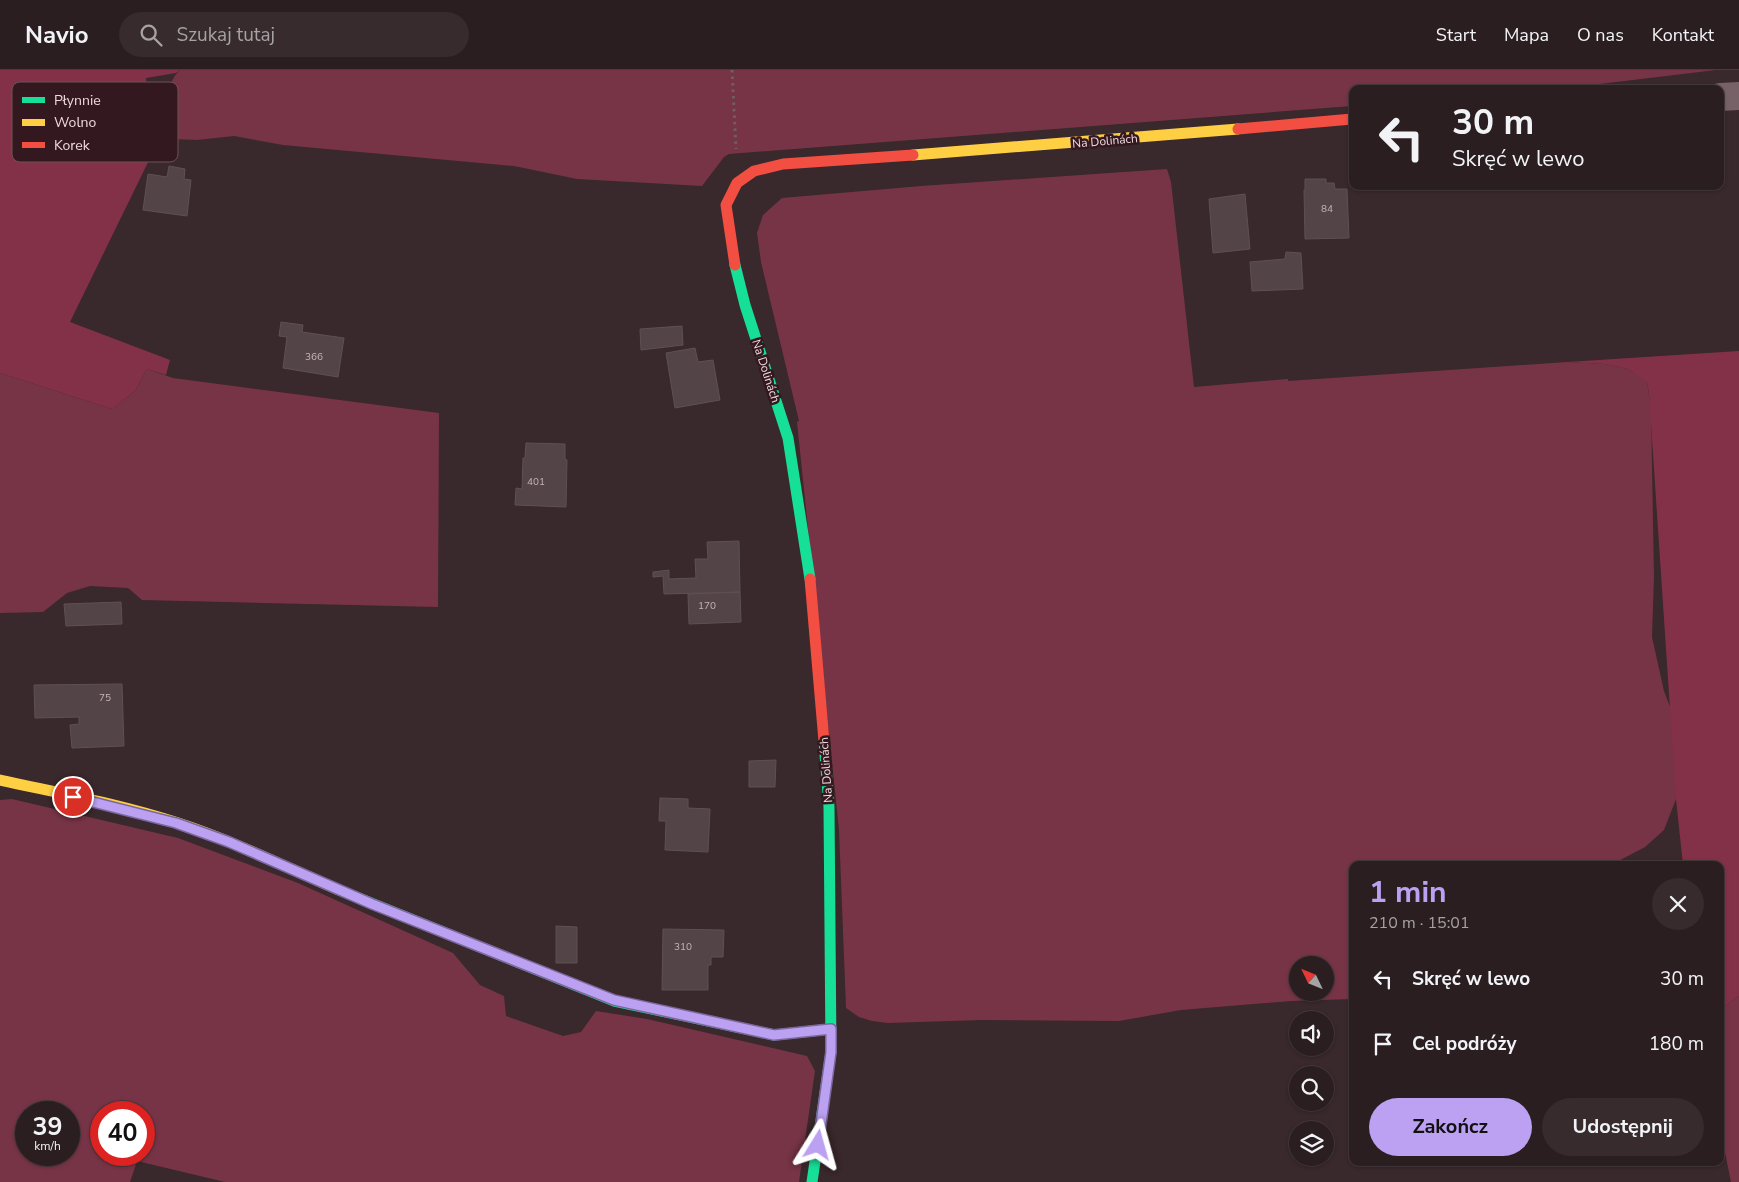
<!DOCTYPE html>
<html lang="pl">
<meta charset="utf-8">
<style>
:root{--surface:#2b1e21;--page:#372b2e;--text:#f1f3f6;--muted:#a6a2a5;--line:#473c3f;--accent:#bca0f2}
body{margin:0;font-family:"Nunito Sans",sans-serif;background:var(--page);color:var(--text);height:100vh;display:flex;flex-direction:column;font-size:19px;white-space:nowrap}
*{box-sizing:border-box;margin:0}
p{font-size:16px;color:var(--muted)}
.icon{flex:none;width:28px;height:28px;fill:none;stroke:currentColor;stroke-width:2;stroke-linecap:round;stroke-linejoin:round}
.map{position:relative;flex:1;overflow:hidden}
.sheet{position:absolute;left:1349px;top:791px;width:375px;height:305px;display:flex;flex-direction:column;background:var(--surface);border-radius:10px;box-shadow:0 1px 4px #0004,0 0 0 1px var(--line)}
.sheet>*{flex:none}
.hud{position:absolute;left:1349px;top:15px;width:375px;height:105px;border-radius:10px;box-shadow:0 1px 4px #0004,0 0 0 1px var(--line);background:#2b1e21;color:var(--text);overflow:hidden}
.needle{width:32px;rotate:313deg}
.fabs{position:absolute;left:1289px;top:886px;display:grid;gap:10px}
.fabs a{display:grid;place-items:center;width:45px;height:45px;border-radius:50%;background:var(--surface);box-shadow:0 1px 4px #0004,0 0 0 1px var(--line);font-size:25px}
.speed{position:absolute;left:15px;top:1031px;display:flex;gap:10px;font-size:25px;font-weight:700;text-align:center}
.speed>*{display:grid;place-content:center;width:65px;height:65px;border-radius:50%;background:var(--surface);box-shadow:0 1px 4px #0004,0 0 0 1px var(--line);line-height:1}
.speed small{font-size:12px;font-weight:400}
.speed .limit{border:8px solid #d22;background:#fff;color:#111}
.pin{position:absolute;display:grid;place-items:center;width:42px;height:42px;color:#fff;margin:-21px;border:2px solid #fff;border-radius:50%;box-shadow:0 1px 5px #0007}
.me{position:absolute;width:55px;margin:-28px;rotate:8deg;stroke-linejoin:round;filter:drop-shadow(0 0 4px #0008)}
.turn{display:flex;align-items:center;gap:18px;height:105px;padding:0 20px;font-size:22px}
.turn .icon{width:65px;height:65px;stroke-width:2.5}
.turn b{display:block;font-size:35px;line-height:42px}
.round{display:grid;place-items:center;flex:none;width:52px;height:52px;border-radius:26px;background:var(--page)}
.summary{display:flex;align-items:center;justify-content:space-between;height:85px;padding:0 20px}
h1{font-size:30px;font-weight:700;line-height:38px;color:var(--accent)}
.cta{display:flex;gap:10px;margin-top:auto;padding:10px 20px}
.cta a{flex:1;height:58px;border-radius:30px;background:var(--accent);color:#111;font-size:20px;font-weight:700;line-height:58px;text-align:center}
.cta a+a{background:var(--page);color:var(--text)}
ul{padding:0;list-style:none}
li{display:flex;align-items:center;gap:15px;height:65px;padding:0 20px}
li div{flex:1}
li b{display:block;font-size:19px}
li em{font-style:normal}
header{display:flex;align-items:center;gap:30px;box-sizing:border-box;height:70px;padding:0 25px;background:var(--surface);border-bottom:1px solid var(--line)}
header strong{font-size:24px}
nav{display:flex;gap:28px;margin-inline-start:auto;font-size:18px}
.search{width:350px;height:45px;background:var(--page);display:flex;align-items:center;gap:12px;box-sizing:border-box;padding:0 18px;border-radius:28px;color:var(--muted);font-size:19px}
.map>svg:first-child{display:block}
.green{fill:#773446;fill-rule:evenodd}
.forest{fill:#833149}
.building{fill:#524447;stroke:#5f5053}
.lines{fill:none;stroke-linecap:round;stroke-linejoin:round}
.path{stroke:#705f62;stroke-width:3;stroke-dasharray:2.5 4;stroke-linecap:butt}
.street{stroke:#766267;stroke-width:28}
.fast{stroke:#16e098;stroke-width:11}
.slow{stroke:#ffcf43;stroke-width:11}
.jam{stroke:#f24e42;stroke-width:11}
.route-casing{stroke:#7a689d;stroke-width:12}
.route{stroke:#bca0f2;stroke-width:9}
.labels{text-anchor:middle;stroke-width:5;stroke-linejoin:round;paint-order:stroke}
.number-label{font-size:10px;fill:#c7b4b8}
.street-label{font-size:12px;fill:#eedadd;stroke:#34181f}
.key{fill:#34181f;stroke:#6c5258;stroke-width:1}
.key-label{font-size:14px;fill:#eedadd}
</style>
<header>
<strong>Navio</strong>
<div class="search"><svg class="icon" aria-label="search" viewBox="0 0 24 24"><circle cx="10" cy="10" r="6"/><path d="M15 15l6 6"/></svg>Szukaj tutaj</div>
<nav><a>Start</a><a>Mapa</a><a>O nas</a><a>Kontakt</a></nav>
</header>
<div class="map">
<svg width="1739" height="1112" viewBox="0 0 1739 1112">
<rect width="100%" height="100%" fill="#39282c"/>
<path class="green" d="M180,0H1716L1558,19H1352V36L729,84L724,87L702,116L577,109L514,96L283,75L234,66L197,70L173,69L161,62C163,44 166,12 180,0Z
M1167,99L1171,112L1194,317L1288,309V311L1567,292L1605,294L1628,299L1647,311L1651,339L1654,507L1652,567L1664,621L1675,650L1681,692L1676,729L1664,760L1645,777L1611,795H1352V929L1292,931L1181,940L1119,951L982,950L888,953L872,951L859,947L846,938L839,760L797,352L799,351L761,192L757,163L763,145L782,128L921,116ZM1298,895H1325V922H1298Z
M147,299L173,308L439,343L438,537L142,530L128,518L90,516L67,523L43,542L0,543V303L112,339L135,321Z
M12,729L178,768L298,813L453,883L480,915L504,926L506,946L563,966L581,962L596,941L647,949L807,986L815,1001L799,1112H225L137,1091L130,1112H0V730ZM26,1042H69V1085H26ZM101,1042H144V1085H101Z
M1739,926V1112H1731L1720,1058V940Z"/>
<path class="forest" d="M0,0H180L176,3L146,8L154,80L70,252L170,290L166,305L147,299L135,321L112,339L0,303Z
M1739,281V926L1720,940V795H1683L1676,729L1649,324L1647,312L1628,299L1605,294L1567,292Z"/>
<path class="building" d="M169,96L185,99L184,109L191,110L187,146L143,140L148,104L167,107Z
M1305,109H1326V113H1334L1335,119H1347L1349,168L1305,169L1304,120H1305Z
M1245,124L1250,179L1213,183L1209,129Z
M1286,182L1301,183L1303,219L1252,221L1250,192L1285,189Z
M281,252L303,255L302,262L344,268L338,307L283,298L287,267L279,266Z
M682,256L683,275L641,280L640,259Z
M695,278L698,292L713,290L720,330L675,338L666,283Z
M526,373L565,374V389L567,390L566,437L515,435L516,418L522,419L523,388H525Z
M739,471L740,522L664,524L663,506L653,507V502L669,500V509L696,508L695,489H708L707,472Z
M740,522L741,552L689,554L688,524Z
M121,532L122,554L66,556L64,534Z
M122,614L124,676L72,678L70,655L79,654V647L35,648L34,615Z
M776,690L775,717H749V691Z
M660,728L688,729V738L710,739L708,782L665,780L666,751H659Z
M556,856L577,857V893H556Z
M663,859L724,860L723,887H711V895H708V920H662Z"/>
<g class="lines">
<path class="path" d="M732,0L736,79"/>
<path class="street" d="M1720,27L1739,26"/>
<path class="fast" d="M735,195L745,235L788,368L810,509
M339,820L614,931L774,965L831,959
M812,1112L831,982L829,737L824,671"/>
<path class="slow" d="M913,85L1238,59
M0,710C59,723 120,734 178,753C233,771 286,797 339,820"/>
<path class="jam" d="M1238,59L1352,49
M735,195L726,135L737,113L754,101L783,94L913,85
M810,509L824,671"/>
</g>
<g class="lines">
<g class="route-casing">
<path id="route" d="M73,727L176,753L229,772L372,834L614,930L774,965L831,959V982L818,1075"/>
</g>
<use href="#route" class="route"/>
</g>
<g class="labels">
<g class="number-label">
<text x="1327" y="142">84</text>
<text x="314" y="290">366</text>
<text x="536" y="415">401</text>
<text x="707" y="539">170</text>
<text x="105" y="631">75</text>
<text x="683" y="880">310</text>
</g>
<g class="street-label">
<text transform="translate(1105 71) rotate(-5)" y="4">Na Dolinách</text>
<text transform="translate(766 301) rotate(72)" y="4">Na Dolinách</text>
<text transform="translate(826 700) rotate(-94)" y="4">Na Dolinách</text>
</g>
</g>
<rect x="12" y="12" width="166" height="80" rx="8" class="key"/>
<rect x="22" y="27" width="23" height="6" fill="#16e098"/>
<rect x="22" y="49" width="23" height="7" fill="#ffcf43"/>
<rect x="22" y="72" width="23" height="6" fill="#f24e42"/>
<g class="key-label">
<text x="54" y="35">Płynnie</text>
<text x="54" y="57">Wolno</text>
<text x="54" y="80">Korek</text>
</g>
</svg>
<div class="fabs">
<a><svg class="needle" viewBox="-14 -14 28 28"><path d="M0-13l5 13h-10z" fill="#e53935"/><path d="M0 13l5-13h-10z" fill="#a6a2a5"/></svg></a>
<a><svg class="icon" aria-label="sound" viewBox="0 0 24 24"><path d="M4 9h4l5-4v14l-5-4H4zM17 9q2 3 0 6"/></svg></a>
<a><svg class="icon" aria-label="search" viewBox="0 0 24 24"><circle cx="10" cy="10" r="6"/><path d="M15 15l6 6"/></svg></a>
<a><svg class="icon" aria-label="layers" viewBox="0 0 24 24"><path d="M12 4l9 5-9 5-9-5zM3 14l9 5 9-5"/></svg></a>
</div>
<div class="speed"><div>39<small>km/h</small></div><div class="limit">40</div></div>
<div class="pin" style="left:73px;top:727px;background:#d93025"><svg class="icon" aria-label="arrive" viewBox="0 0 24 24"><path d="M6 21V4h12l-3 4 3 4H6"/></svg></div>
<svg class="me" style="left:818px;top:1075px" viewBox="-20 -20 40 40"><path d="M0-17L14 15 0 8-14 15z" fill="#bca0f2" stroke="#fff" stroke-width="4"/></svg>
<div class="hud">
<div class="turn"><svg class="icon" aria-label="left" viewBox="0 0 24 24"><path d="M17 20v-9H6M10 6l-5 5 5 5"/></svg><div><b>30 m</b>Skręć w lewo</div></div>
</div>
<section class="sheet">
<div class="summary"><div><h1>1 min</h1><p>210 m · 15:01</p></div><a class="round"><svg class="icon" aria-label="close" viewBox="0 0 24 24"><path d="M6 6l12 12M18 6L6 18"/></svg></a></div>
<ul>
<li><svg class="icon" aria-label="left" viewBox="0 0 24 24"><path d="M17 20v-9H6M10 6l-5 5 5 5"/></svg><div><b>Skręć w lewo</b></div><em>30 m</em></li>
<li><svg class="icon" aria-label="arrive" viewBox="0 0 24 24"><path d="M6 21V4h12l-3 4 3 4H6"/></svg><div><b>Cel podróży</b></div><em>180 m</em></li>
</ul>
<div class="cta"><a>Zakończ</a><a>Udostępnij</a></div>
</section>
</div>
